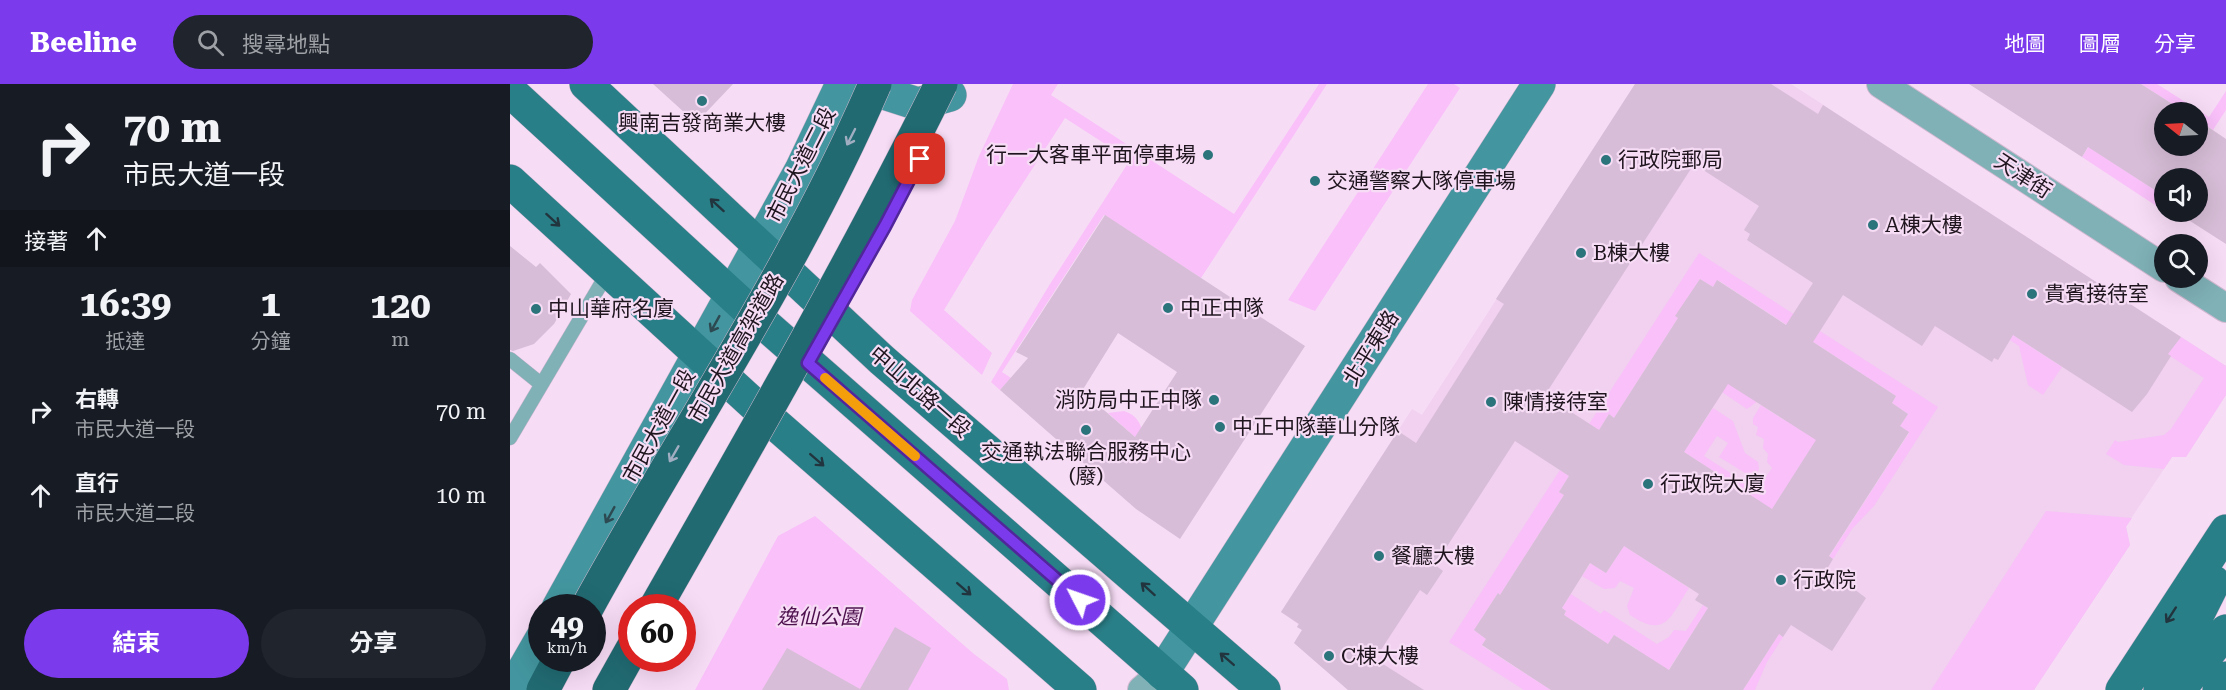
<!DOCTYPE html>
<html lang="zh-TW">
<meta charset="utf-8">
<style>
:root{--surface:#171b24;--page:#20242c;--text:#f1f3f6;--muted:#9ea1a6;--accent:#7c3aed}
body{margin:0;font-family:"Roboto Serif","Noto Sans TC",serif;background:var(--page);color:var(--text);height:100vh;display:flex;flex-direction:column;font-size:22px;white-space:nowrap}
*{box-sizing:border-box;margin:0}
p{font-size:20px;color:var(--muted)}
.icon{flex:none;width:33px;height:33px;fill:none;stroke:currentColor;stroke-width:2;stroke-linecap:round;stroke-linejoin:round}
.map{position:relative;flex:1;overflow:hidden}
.panel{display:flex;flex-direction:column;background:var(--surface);width:510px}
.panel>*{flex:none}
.guide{background:#171b24;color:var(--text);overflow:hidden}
.needle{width:39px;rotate:288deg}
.controls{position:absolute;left:1644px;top:18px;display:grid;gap:12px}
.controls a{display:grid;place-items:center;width:54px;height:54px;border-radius:50%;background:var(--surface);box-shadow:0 6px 24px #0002;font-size:30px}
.speed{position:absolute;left:18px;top:510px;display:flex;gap:12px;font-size:30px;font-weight:700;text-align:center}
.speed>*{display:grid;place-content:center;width:78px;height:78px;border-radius:50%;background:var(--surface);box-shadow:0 6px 24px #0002;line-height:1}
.speed small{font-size:15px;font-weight:400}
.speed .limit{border:9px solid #d22;background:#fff;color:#111}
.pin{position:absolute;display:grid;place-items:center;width:51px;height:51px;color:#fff;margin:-26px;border-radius:12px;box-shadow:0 3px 9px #0006}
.me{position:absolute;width:66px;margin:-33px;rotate:311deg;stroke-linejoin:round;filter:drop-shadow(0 0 4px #0008)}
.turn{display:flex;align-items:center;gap:21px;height:126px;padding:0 24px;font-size:27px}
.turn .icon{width:78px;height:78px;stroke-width:2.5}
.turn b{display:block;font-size:42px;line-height:51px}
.then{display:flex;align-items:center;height:57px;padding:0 24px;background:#0003;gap:12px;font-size:22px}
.eta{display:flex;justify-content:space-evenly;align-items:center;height:102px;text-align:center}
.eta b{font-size:36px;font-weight:700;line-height:42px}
.action{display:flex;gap:12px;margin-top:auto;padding:12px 24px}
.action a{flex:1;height:69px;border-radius:36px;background:var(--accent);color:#fff;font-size:24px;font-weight:700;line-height:69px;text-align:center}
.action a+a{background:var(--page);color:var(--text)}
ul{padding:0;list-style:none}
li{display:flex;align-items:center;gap:18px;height:84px;padding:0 24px}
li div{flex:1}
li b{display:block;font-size:22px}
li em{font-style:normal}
header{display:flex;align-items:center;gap:36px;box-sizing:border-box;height:84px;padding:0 30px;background:var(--accent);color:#fff}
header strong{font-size:28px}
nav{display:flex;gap:33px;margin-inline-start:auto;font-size:21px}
.search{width:420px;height:54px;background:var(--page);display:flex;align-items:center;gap:15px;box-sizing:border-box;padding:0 21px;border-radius:33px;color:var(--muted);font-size:22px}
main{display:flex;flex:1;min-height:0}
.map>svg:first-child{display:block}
.built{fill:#f1d0f0}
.green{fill:#f9c0f9}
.building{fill:#d7bdd7;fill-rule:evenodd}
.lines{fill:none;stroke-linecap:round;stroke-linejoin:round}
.lane-casing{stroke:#d0b8cf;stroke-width:15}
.street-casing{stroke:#d0b8cf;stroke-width:30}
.secondary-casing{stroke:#d0b8cf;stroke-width:34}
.primary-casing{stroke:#d0b8cf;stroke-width:34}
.highway-casing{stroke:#d0b8cf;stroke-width:34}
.lane{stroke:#7fb1b7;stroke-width:14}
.street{stroke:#7fb1b7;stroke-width:28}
.secondary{stroke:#43969f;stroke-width:33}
.primary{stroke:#297f88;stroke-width:33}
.highway{stroke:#216a72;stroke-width:33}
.highway-bridge-casing{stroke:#d0b8cf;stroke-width:34;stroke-linecap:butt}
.highway-bridge{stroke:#216a72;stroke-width:33}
.oneway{stroke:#a1aec1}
.oneway2{stroke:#22353e}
.oneway3{stroke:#2d4952}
.route-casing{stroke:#51269a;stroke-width:15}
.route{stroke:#7c3aed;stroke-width:10}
.slow{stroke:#f59e0b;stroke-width:10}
.poi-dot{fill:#2b747c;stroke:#f7dcf6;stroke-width:2}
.labels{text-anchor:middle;stroke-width:4.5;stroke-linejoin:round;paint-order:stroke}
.poi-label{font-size:21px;fill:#1f151e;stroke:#f7dcf6;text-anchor:start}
.street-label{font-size:21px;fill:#1f151e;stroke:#f7dcf6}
.park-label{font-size:21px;font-style:italic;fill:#4c104d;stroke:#f7dcf6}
</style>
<header>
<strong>Beeline</strong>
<div class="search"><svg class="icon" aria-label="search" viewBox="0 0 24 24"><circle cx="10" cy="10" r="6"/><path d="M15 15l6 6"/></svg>搜尋地點</div>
<nav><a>地圖</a><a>圖層</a><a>分享</a></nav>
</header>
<main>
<section class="panel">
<div class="guide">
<div class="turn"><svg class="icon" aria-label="right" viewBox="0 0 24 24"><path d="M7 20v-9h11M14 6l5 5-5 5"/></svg><div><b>70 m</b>市民大道一段</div></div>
<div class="then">接著<svg class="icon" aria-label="ahead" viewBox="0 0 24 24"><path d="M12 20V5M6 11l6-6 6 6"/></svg></div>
</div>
<div class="eta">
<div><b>16:39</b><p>抵達</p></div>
<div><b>1</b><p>分鐘</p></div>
<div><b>120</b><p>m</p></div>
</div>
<ul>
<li><svg class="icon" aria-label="right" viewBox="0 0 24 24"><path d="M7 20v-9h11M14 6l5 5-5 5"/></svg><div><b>右轉</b><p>市民大道一段</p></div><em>70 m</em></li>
<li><svg class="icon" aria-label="ahead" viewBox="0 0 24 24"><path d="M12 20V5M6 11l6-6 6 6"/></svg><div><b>直行</b><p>市民大道二段</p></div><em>10 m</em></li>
</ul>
<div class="action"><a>結束</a><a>分享</a></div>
</section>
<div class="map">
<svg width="1716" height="606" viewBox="0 0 1716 606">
<rect width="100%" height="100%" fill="#f7dcf6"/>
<path class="built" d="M1125,0H1281L1716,282V311L1676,373H1662L1616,442L1620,461L1524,606H838L784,559L792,546L787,543L788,540L771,528L902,325L912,331Z"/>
<path class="green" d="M503,0H548L541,11L724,130L809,0H817L691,194L594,131L492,288L501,294L490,306L481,298L540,200L620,76L555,34L475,158L434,226L482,269L472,291L400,227L402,216L445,137L469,72Z
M918,0H944L950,4L805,227L778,216Z
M1619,0L1582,65L1654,112V127L1572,73Z
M1631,0H1647L1699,33L1716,7V26L1703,46L1688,36V28H1675Z
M1189,169L1428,323L1364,422L1342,445L1323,475L1319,473L1399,349L1390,342L1398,330L1382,319L1386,312L1208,196L1203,203L1190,195L1166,232L1168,234L1104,334L1099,330L1089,346L1079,340Z
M1500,249L1552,283L1533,311L1518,301L1509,262L1497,254Z
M1671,253L1716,282V311L1676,373H1662L1654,385L1614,381L1596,370L1605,356L1608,358L1654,351L1661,345L1694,294L1657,270Z
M1206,285L1248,317L1237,325L1197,298Z
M1251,321L1274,336L1281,327L1309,352L1259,430L1238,410L1174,368L1203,324L1223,337L1235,369L1248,378L1249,385L1246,391L1240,392L1209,373L1218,359L1207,352L1194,372L1247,406L1262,384L1257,378L1258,370L1253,364L1254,355L1246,351L1248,343L1243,340V334Z
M614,327C632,333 632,346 636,363L598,329Z
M1050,386L1059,392L1049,408L1054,411L990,511L988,509L964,546L976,555L972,562L1041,606H1014L939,558Z
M1536,427L1622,434L1616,443L1620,461L1524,606H1421Z
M305,432L464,570L497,595L499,606H185L268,452Z
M1114,462L1179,504C1160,533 1156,555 1120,531L1117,522L1124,504L1110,497L1105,504L1094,505L1072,492L1081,479L1096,489Z
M1061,510L1091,530L1094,526L1147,560L1159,553L1164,546L1176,547L1193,521L1198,525L1155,591L1127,565L1104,551L1098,560L1054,531L1056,527L1052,524Z
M1269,550L1273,553L1257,578L1245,606H1233Z"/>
<path class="building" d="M143,0H223L186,39Z
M1125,0H1261L1308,30L1313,21L1671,253L1658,270L1661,272L1637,310L1622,328L1503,251L1488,276L1484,274L1482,278L1425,242L1412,262L1333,211L1303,258L1386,312L1382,319L1398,330L1390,342L1399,348L1319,472L1323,475L1317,485L1356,514L1322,567L1281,541L1273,553L1269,550L1233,606H1041L972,561L976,555L964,546L988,509L990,511L1054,411L1049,408L1059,392L1005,357L925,481L933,487L917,511L910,506L865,575L914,606H838L784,559L792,546L787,543L789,540L771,528L888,347L906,359L994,220L986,215ZM1184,80L1249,122L1234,146L1240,150L1237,156L1303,199L1276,241L1207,196L1203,203L1190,195L1165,232L1168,234L1104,334L1099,330L1089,346L1035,311ZM1218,300L1306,356L1262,425L1174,368ZM1114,462L1189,510L1185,516L1198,524L1159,586L1104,551L1098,560L1054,531L1056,527L1052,524L1080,479L1096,489Z
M1459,0H1631L1675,28H1654V62H1688V36L1716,55V160L1666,128H1688V94H1654V112L1578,63L1572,73Z
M595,131L795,262L670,455L626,425L490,306L518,274L506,268ZM608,249L667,288L625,353L572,307Z
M0,162L26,183L30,179L61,210L44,240L24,260L3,267L0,266Z
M385,543L421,564L398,606H252L277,564L350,605Z"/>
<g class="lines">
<g class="lane-casing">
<path id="lane" d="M0,275L31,300
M0,354L98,188"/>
</g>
<g class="street-casing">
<path id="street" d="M1371,0L1654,184
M1669,194L1716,224
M632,606L652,589"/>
</g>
<g class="secondary-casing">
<path id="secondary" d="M363,0L377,10L408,20L440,11
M48,524L291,86L332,0
M652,589C779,393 903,196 1029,0
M2,606L32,554"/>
</g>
<g class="primary-casing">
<path id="primary" d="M76,0L372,276L754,606
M0,7L235,223L672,606
M0,97L263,338L570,606
M1612,606L1716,447
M1650,606L1704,498
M1669,606L1716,547
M1709,606L1716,594"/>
</g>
<g class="highway-casing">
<path id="highway" d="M33,606L50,574
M99,606L122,565"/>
</g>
<use href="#lane" class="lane"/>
<use href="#street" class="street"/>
<use href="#secondary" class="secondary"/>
<use href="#primary" class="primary"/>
<use href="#highway" class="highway"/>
<g class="highway-bridge-casing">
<path id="highway-bridge" d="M77,524C173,349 286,183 365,0
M145,524C244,350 343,178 431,0"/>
</g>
<use href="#highway-bridge" class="highway-bridge"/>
</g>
<defs><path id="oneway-shaft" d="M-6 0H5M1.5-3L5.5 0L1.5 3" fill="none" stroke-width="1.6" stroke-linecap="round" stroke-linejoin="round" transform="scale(1.5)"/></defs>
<g class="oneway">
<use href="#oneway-shaft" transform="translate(341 53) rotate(117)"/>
<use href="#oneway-shaft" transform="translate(164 370) rotate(120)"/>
</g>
<g class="oneway2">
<use href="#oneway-shaft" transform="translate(207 121) rotate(-138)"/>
<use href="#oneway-shaft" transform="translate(43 136) rotate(42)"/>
<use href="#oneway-shaft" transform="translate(307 376) rotate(41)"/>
<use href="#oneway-shaft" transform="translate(454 505) rotate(41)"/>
<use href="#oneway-shaft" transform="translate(638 505) rotate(-138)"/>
<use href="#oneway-shaft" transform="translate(1661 531) rotate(123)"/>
<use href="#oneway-shaft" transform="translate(717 575) rotate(-139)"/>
</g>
<g class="oneway3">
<use href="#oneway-shaft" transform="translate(205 240) rotate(119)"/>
<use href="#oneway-shaft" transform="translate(100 431) rotate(119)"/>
</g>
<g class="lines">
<g class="route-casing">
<path id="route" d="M410,75L375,142L298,279L570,516"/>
</g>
<use href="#route" class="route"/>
<path class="slow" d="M315,294L405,372"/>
</g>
<g class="poi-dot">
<circle cx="192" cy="17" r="6"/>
<circle cx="698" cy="71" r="6"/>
<circle cx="1096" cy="76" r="6"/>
<circle cx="805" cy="97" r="6"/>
<circle cx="1363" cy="141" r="6"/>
<circle cx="1071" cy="169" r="6"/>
<circle cx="1522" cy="210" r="6"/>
<circle cx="658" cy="224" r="6"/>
<circle cx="26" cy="225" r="6"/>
<circle cx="704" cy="316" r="6"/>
<circle cx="981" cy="318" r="6"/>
<circle cx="710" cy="343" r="6"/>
<circle cx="576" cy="346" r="6"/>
<circle cx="1138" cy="400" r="6"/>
<circle cx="869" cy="472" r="6"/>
<circle cx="1271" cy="496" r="6"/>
<circle cx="819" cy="572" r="6"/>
</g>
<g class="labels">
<g class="poi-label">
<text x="192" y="46" text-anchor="middle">興南吉發商業大樓</text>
<text x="686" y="78" text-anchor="end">行一大客車平面停車場</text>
<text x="1108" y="83">行政院郵局</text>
<text x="817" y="104">交通警察大隊停車場</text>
<text x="1375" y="148">A棟大樓</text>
<text x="1083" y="176">B棟大樓</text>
<text x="1534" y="217">貴賓接待室</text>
<text x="670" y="231">中正中隊</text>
<text x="38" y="232">中山華府名廈</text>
<text x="692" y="323" text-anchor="end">消防局中正中隊</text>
<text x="993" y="325">陳情接待室</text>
<text x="722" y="350">中正中隊華山分隊</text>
<text x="576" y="375" text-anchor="middle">交通執法聯合服務中心<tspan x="576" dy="24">(廢)</tspan></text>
<text x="1150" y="407">行政院大廈</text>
<text x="881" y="479">餐廳大樓</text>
<text x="1283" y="503">行政院</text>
<text x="831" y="579">C棟大樓</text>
</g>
<g class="street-label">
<text transform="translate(291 81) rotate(-63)" y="7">市民大道二段</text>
<text transform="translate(1513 92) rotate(33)" y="7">天津街</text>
<text transform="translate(226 264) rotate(-60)" y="7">市民大道高架道路</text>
<text transform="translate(861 264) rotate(-58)" y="7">北平東路</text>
<text transform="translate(410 308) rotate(41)" y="7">中山北路一段</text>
<text transform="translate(149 342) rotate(-61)" y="7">市民大道一段</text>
</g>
<g class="park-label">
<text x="309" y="540">逸仙公園</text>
</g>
</g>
</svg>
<div class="controls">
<a><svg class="needle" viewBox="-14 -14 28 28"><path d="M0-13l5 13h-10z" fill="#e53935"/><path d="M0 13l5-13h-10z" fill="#9ea1a6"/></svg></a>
<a><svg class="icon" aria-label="sound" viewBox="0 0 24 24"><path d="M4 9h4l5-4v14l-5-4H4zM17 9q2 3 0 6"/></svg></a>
<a><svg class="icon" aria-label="search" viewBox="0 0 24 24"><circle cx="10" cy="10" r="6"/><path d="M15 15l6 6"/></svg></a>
</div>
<div class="speed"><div>49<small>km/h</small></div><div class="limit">60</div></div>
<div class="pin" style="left:410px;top:75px;background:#d93025"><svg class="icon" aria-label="arrive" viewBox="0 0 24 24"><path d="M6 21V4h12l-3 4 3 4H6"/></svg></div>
<svg class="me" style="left:570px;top:516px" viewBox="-20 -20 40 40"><circle r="17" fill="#7c3aed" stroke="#fff" stroke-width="3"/><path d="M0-11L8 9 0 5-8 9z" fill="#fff"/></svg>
</div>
</main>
